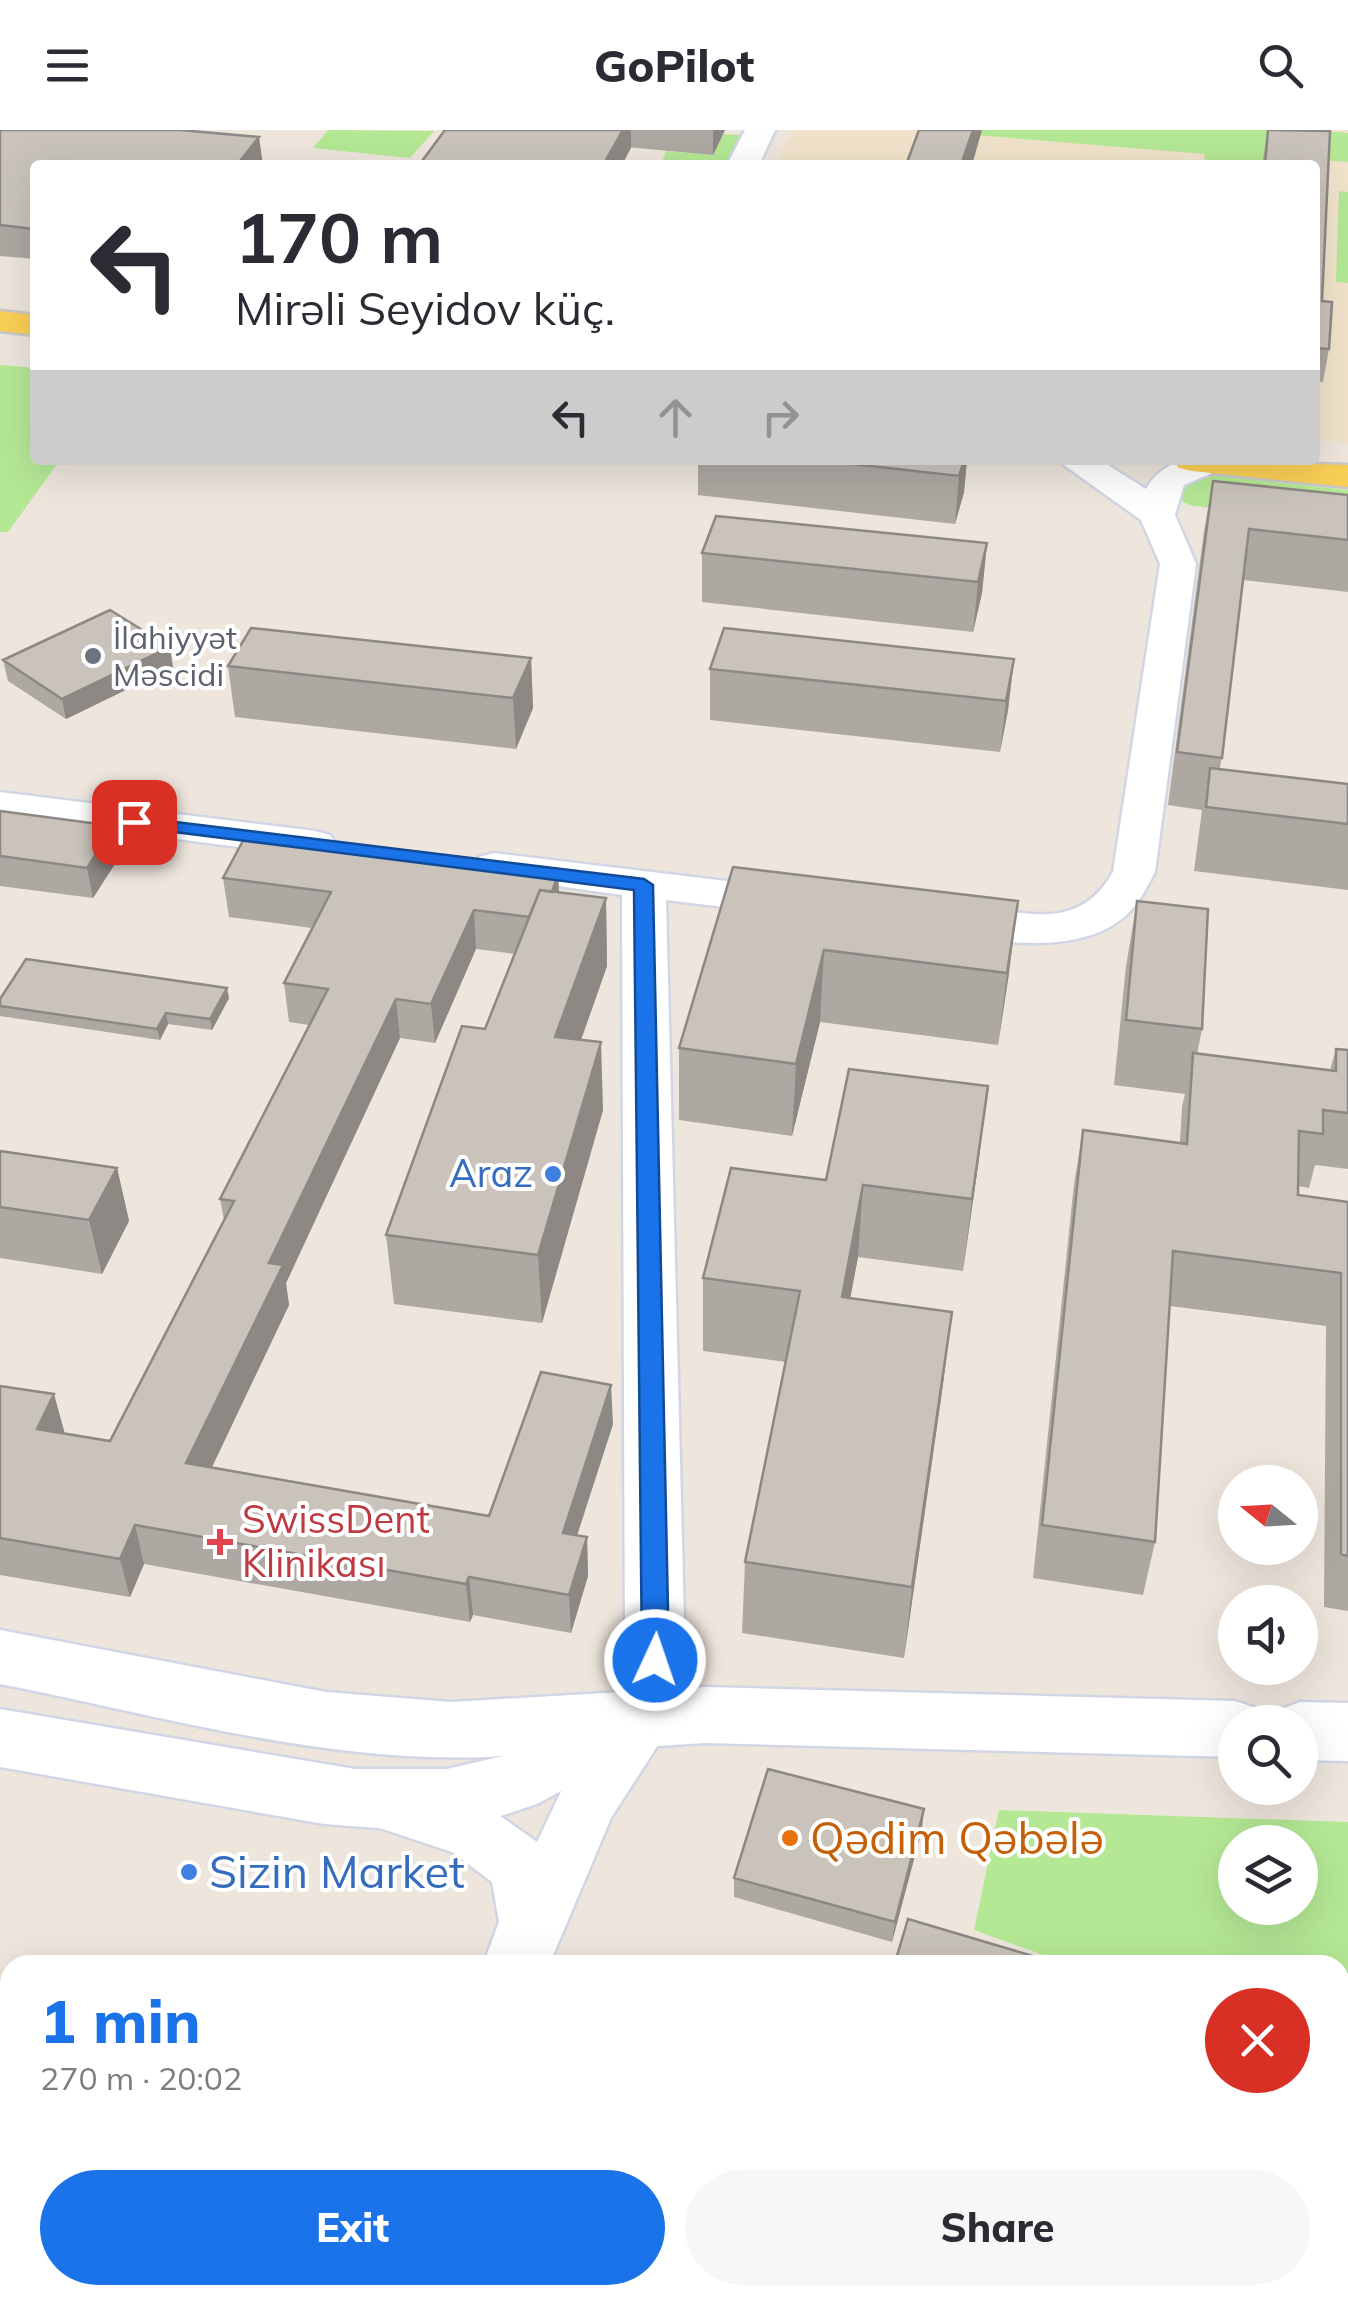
<!DOCTYPE html>
<meta charset="utf-8">
<style>
:root{--surface:#fff;--page:#f7f7f7;--text:#2b2b33;--muted:#7c7c81;--accent:#1a73e8}
body{margin:0;font-family:Mulish,sans-serif;background:var(--page);color:var(--text);height:100vh;display:flex;flex-direction:column;font-size:38px;white-space:nowrap}
*{box-sizing:border-box;margin:0}
p{font-size:32px;color:var(--muted)}
.icon{flex:none;width:55px;height:55px;fill:none;stroke:currentColor;stroke-width:2;stroke-linecap:round;stroke-linejoin:round}
.map{position:relative;flex:1;overflow:hidden}
.panel{position:absolute;left:0px;top:1825px;width:1350px;height:350px;display:flex;flex-direction:column;background:var(--surface);border-radius:30px 30px 0 0;box-shadow:0 10px 40px #0002}
.panel>*{flex:none}
.banner{position:absolute;left:30px;top:30px;width:1290px;height:305px;border-radius:10px;box-shadow:0 10px 40px #0002;background:#fff;color:var(--text);overflow:hidden}
.needle{width:65px;rotate:288deg}
.fabs{position:absolute;left:1218px;top:1335px;display:grid;gap:20px}
.fabs a{display:grid;place-items:center;width:100px;height:100px;border-radius:50%;background:var(--surface);box-shadow:0 10px 40px #0002;font-size:50px}
.pin{position:absolute;display:grid;place-items:center;width:85px;height:85px;color:#fff;margin:-42px;border-radius:20px;box-shadow:0 5px 15px #0006}
.me{position:absolute;width:110px;margin:-55px;rotate:3deg;stroke-linejoin:round;filter:drop-shadow(0 0 8px #0008)}
.turn{display:flex;align-items:center;gap:35px;height:210px;padding:0 40px;font-size:45px}
.turn .icon{width:130px;height:130px;stroke-width:2.5}
.turn b{display:block;font-size:70px;line-height:85px}
.lanes{display:flex;align-items:center;height:95px;padding:0 40px;background:#0003;justify-content:center;gap:50px;direction:ltr}
.lanes .off{opacity:.35}
.round{display:grid;place-items:center;flex:none;width:105px;height:105px;border-radius:52px;background:var(--page)}
.headline{display:flex;align-items:center;justify-content:space-between;height:170px;padding:0 40px}
h1{font-size:60px;font-weight:800;line-height:75px;color:var(--accent)}
.action{display:flex;gap:20px;margin-top:auto;padding:20px 40px}
.action a{flex:1;height:115px;border-radius:60px;background:var(--accent);color:#fff;font-size:40px;font-weight:800;line-height:115px;text-align:center}
.action a+a{background:var(--page);color:var(--text)}
header{display:flex;justify-content:space-between;align-items:center;height:130px;padding:0 40px;background:var(--surface);font-size:45px;font-weight:800}
.map>svg:first-child{display:block}
.education{fill:#f1e3cb}
.green{fill:#b4e895;fill-rule:evenodd}
.lines{fill:none;stroke-linecap:round;stroke-linejoin:round}
.minor-casing{stroke:#d1d6e5;stroke-width:5}
.tertiary-casing{stroke:#d1d6e5;stroke-width:5}
.secondary-casing{stroke:#d1d6e5;stroke-width:5}
.primary-casing{stroke:#c8c8c8;stroke-width:5}
.minor{fill:#fff;fill-rule:evenodd}
.tertiary{fill:#fff;fill-rule:evenodd}
.secondary{fill:#fff;fill-rule:evenodd}
.primary{fill:#facf55;fill-rule:evenodd}
.wall{fill:#ada8a2}
.shaded-wall{fill:#8d8884}
.building{fill:#c9c3bc;stroke:#8d8884;stroke-width:2.5}
.route{fill:#1a73e8;stroke:#114b97;stroke-width:2.5}
.worship-dot{fill:#6b7280;stroke:#fff;stroke-width:4}
.shop-dot{fill:#3f7fe0;stroke:#fff;stroke-width:4}
.health-dot{fill:#e0444e;stroke:#fff;stroke-width:4}
.food-dot{fill:#e8710a;stroke:#fff;stroke-width:4}
.labels{text-anchor:middle;stroke-width:8;stroke-linejoin:round;paint-order:stroke}
.far-worship-label{font-size:32px;fill:#5b616d;stroke:#fff;text-anchor:start}
.shop-label{font-size:38px;fill:#366cbe;stroke:#fff;text-anchor:end}
.health-label{font-size:38px;fill:#be3a42;stroke:#fff;text-anchor:start}
.near-food-label{font-size:45px;fill:#c56008;stroke:#fff;text-anchor:start}
.near-shop-label{font-size:45px;fill:#366cbe;stroke:#fff;text-anchor:start}
</style>
<header><svg class="icon" aria-label="menu" viewBox="0 0 24 24"><path d="M4 6h16M4 12h16M4 18h16"/></svg>GoPilot<svg class="icon" aria-label="search" viewBox="0 0 24 24"><circle cx="10" cy="10" r="6"/><path d="M15 15l6 6"/></svg></header>
<div class="map">
<svg width="1348" height="2175" viewBox="0 0 1348 2175">
<rect width="100%" height="100%" fill="#eee6dc"/>
<path class="education" d="M792,0H1348V313L1315,310V35H776Z"/>
<path class="green" d="M328,0L434,1L410,28L313,18Z
M914,0H1311L1348,3V32L1264,25L1263,35H1204L1205,24Z
M723,4L749,6L736,35H661L666,21L713,25Z
M1339,61L1348,62V153L1336,152Z
M0,235L35,238V330H60L8,402H0Z
M1199,344L1348,360V392L1193,376L1170,367L1175,356Z
M999,1680L1348,1692V1935L1340,1933V1835H1071L974,1800ZM1235,1712H1300V1778H1235Z"/>
<g class="lines">
<g class="minor-casing">
<path id="minor" d="M1057,330H1100L1146,359C1163,329 1196,324 1227,332L1222,339L1184,355L1175,385L1196,434L1155,742C1145,761 1137,778 1119,791C1071,826 984,812 930,799L924,789L930,779C995,763 1069,820 1113,742L1160,434L1141,390Z
M0,662L315,701L330,705L336,714L330,723L315,727L0,686Z
M494,723L792,759L807,763L814,772L807,781L792,785L666,770L685,1530L676,1587L611,1688L549,1835H483L499,1792L492,1752L452,1722L371,1695L362,1676L371,1657L393,1649L441,1662L496,1683L537,1712L566,1651L617,1579L625,1530L622,765L479,745L473,736L479,727Z
M0,2018L10,2020V2090L0,2086Z
M370,2165H442L438,2175H366Z"/>
</g>
<g class="tertiary-casing">
<path id="tertiary" d="M745,0H775L759,35H727Z"/>
</g>
<g class="secondary-casing">
<path id="secondary" d="M0,1500L326,1562L451,1572L705,1557L1235,1571L1259,1579L1265,1592H1235V1627L705,1613L642,1617L537,1674L477,1694L417,1701L324,1694L0,1637V1579L355,1639H447L503,1626C335,1637 164,1586 0,1554Z
M1300,1572L1348,1573V1631L1300,1630V1592H1271L1276,1581Z"/>
</g>
<g class="primary-casing">
<path id="primary" d="M0,181L35,185V205L0,201Z
M1173,330L1348,335V357L1192,341L1179,338Z"/>
</g>
<use href="#minor" class="minor"/>
<use href="#tertiary" class="tertiary"/>
<use href="#secondary" class="secondary"/>
<use href="#primary" class="primary"/>
</g>
<path class="wall" d="M0,0L186,1L35,35V129L0,126Z
M445,0H725L713,25Z
M1268,0L1330,1L1322,171L1332,172L1329,219L1323,252L1315,251V35H1262Z
M698,330H967L964,362L955,394L698,365Z
M1213,351L1348,365V462L1243,450L1220,639L1348,654V760L1194,741L1202,680L1168,675L1204,401Z
M987,413L982,463L973,502L702,472V423Z
M531,528L533,578L516,619L235,587L228,536Z
M1014,529L1008,580L1000,622L710,590V539Z
M3,530L173,537L66,589L8,551Z
M0,681L114,696L120,726L93,768L0,756Z
M733,737L1009,843L998,915L820,892L792,1006L679,990V918Z
M558,744L559,763L606,768L607,836L581,910L603,980L542,1193L394,1174L386,1105L485,899L515,824L476,819L435,913L400,908L286,1153L289,1175L211,1338L489,1386L613,1294L577,1406L587,1407L588,1446L571,1503L473,1485L470,1492L144,1434L130,1467L0,1445V1256L65,1303L110,1311L224,1090L220,1069L309,895L289,892L284,853L312,798L229,787L223,748Z
M1137,771L1202,899L1197,924L1330,940L1336,919L1348,920V1039L1315,1035L1309,1058L1298,1056V1065L1348,1072V1481L1324,1477L1326,1196L1170,1176L1155,1412L1143,1465L1033,1448L1074,1054L1083,1000L1180,1013L1182,977L1185,964L1114,955L1126,836Z
M229,868L212,900L168,894L160,910L0,886V869Z
M0,1021L117,1038L129,1091L102,1144L0,1128Z
M979,1028L963,1141L858,1127L850,1168L952,1182L943,1254L904,1528L742,1503L745,1432L786,1232L703,1221V1148L826,1050Z
M922,1699L892,1812L734,1767V1748Z
M897,1826L1063,1835H896Z
M1051,2165H1170L1167,2175H1080Z
M1310,2165H1340L1348,2175H1308Z"/>
<path class="shaded-wall" d="M623,0H631V18L622,35H603Z
M713,0H725L713,25Z
M973,0H982L972,35H961Z
M259,7L263,35H237Z
M964,330H967L964,362L955,394L959,346Z
M987,413L982,463L973,502L978,452Z
M170,517L173,537L66,589L62,569Z
M531,528L533,578L516,619L513,568Z
M1014,529L1008,580L1000,622L1006,571Z
M114,696L120,726L93,768L87,738Z
M558,744L560,783L541,788Z
M606,768L607,836L558,975L555,907Z
M1018,771L1009,843L998,915L1007,843Z
M474,780L476,819L435,913L431,874Z
M824,820L820,892L792,1006L796,934Z
M227,858L229,868L212,900L210,889Z
M396,869L400,908L286,1153L289,1175L195,1373L186,1333L269,1133Z
M166,883L168,894L160,910L157,899Z
M601,912L603,980L542,1193L538,1125Z
M988,956L979,1028L963,1141L972,1069Z
M117,1038L129,1091L102,1144L89,1090Z
M863,1055L858,1127L837,1239L842,1167Z
M952,1182L943,1254L904,1528L912,1457Z
M611,1255L613,1294L565,1442L563,1403Z
M54,1264L65,1304L37,1299Z
M135,1395L144,1434L130,1467L120,1429Z
M587,1407L588,1446L571,1503L569,1465Z
M469,1447L473,1485L470,1492L466,1454Z
M924,1679L922,1699L892,1812L895,1792Z
M638,2165H654L651,2175H634Z"/>
<path class="building" d="M0,0H180L259,7L237,35H35V99L0,95Z
M445,0H623L603,35H419Z
M919,0H973L961,35H906Z
M1268,0L1330,1L1322,171L1332,172L1329,219L1315,218V35H1265Z
M817,330H964L959,346Z
M1213,351L1348,365V410L1249,399L1222,628L1177,622Z
M716,386L987,413L978,452L702,423Z
M110,480L170,517L62,569L3,530Z
M251,498L531,528L513,568L228,536Z
M724,498L1014,529L1006,571L710,539Z
M1210,638L1348,654V694L1206,677Z
M0,681L114,696L87,738L0,726Z
M246,705L558,744L552,762L540,760L529,787L474,780L431,874L396,869L269,1133L283,1135L186,1333L489,1386L541,1242L611,1255L563,1403L587,1407L569,1465L469,1447L466,1454L135,1395L120,1429L0,1408V1256L54,1264L37,1299L110,1311L234,1071L220,1069L328,859L284,853L331,762L223,748Z
M733,737L1018,771L1007,843L824,820L796,934L679,918Z
M540,760L606,768L555,907L601,912L538,1125L386,1105L462,896L485,899Z
M1137,771L1208,779L1202,899L1126,890Z
M26,829L227,858L210,889L166,883L157,899L0,876V869Z
M1336,919L1348,920V983L1323,980V1004L1299,1001L1298,1065L1348,1072V1426L1341,1424V1143L1173,1121L1155,1412L1042,1395L1083,1000L1187,1014L1193,923L1336,941Z
M849,939L988,956L972,1069L863,1055L842,1167L952,1182L912,1457L745,1432L800,1161L703,1148L731,1038L826,1050Z
M0,1021L117,1038L89,1090L0,1077Z
M768,1639L924,1679L895,1792L734,1748Z
M908,1789L1063,1835H928L897,1826Z
M1340,2078L1348,2081V2175H1321L1323,2165H1340Z
M478,2165H638L634,2175H474Z"/>
<path class="route" d="M134,687L644,749L653,755L669,1530L665,1537H646L642,1530L634,760L127,696L124,692Z"/>
<circle class="worship-dot" cx="93" cy="526" r="10"/>
<g class="shop-dot">
<circle cx="553" cy="1044" r="10"/>
<circle cx="189" cy="1742" r="10"/>
</g>
<path class="health-dot" d="M215 1397h10v10h10v10h-10v10h-10v-10h-10v-10h10z"/>
<circle class="food-dot" cx="790" cy="1708" r="10"/>
<g class="labels">
<g class="far-worship-label">
<text x="113" y="519">İlahiyyət<tspan x="113" dy="37">Məscidi</tspan></text>
</g>
<g class="shop-label">
<text x="533" y="1057">Araz</text>
</g>
<g class="health-label">
<text x="242" y="1403">SwissDent<tspan x="242" dy="44">Klinikası</tspan></text>
</g>
<g class="near-food-label">
<text x="810" y="1724">Qədim Qəbələ</text>
</g>
<g class="near-shop-label">
<text x="209" y="1758">Sizin Market</text>
</g>
</g>
</svg>
<div class="fabs">
<a><svg class="needle" viewBox="-14 -14 28 28"><path d="M0-13l5 13h-10z" fill="#e53935"/><path d="M0 13l5-13h-10z" fill="#7c7c81"/></svg></a>
<a><svg class="icon" aria-label="sound" viewBox="0 0 24 24"><path d="M4 9h4l5-4v14l-5-4H4zM17 9q2 3 0 6"/></svg></a>
<a><svg class="icon" aria-label="search" viewBox="0 0 24 24"><circle cx="10" cy="10" r="6"/><path d="M15 15l6 6"/></svg></a>
<a><svg class="icon" aria-label="layers" viewBox="0 0 24 24"><path d="M12 4l9 5-9 5-9-5zM3 14l9 5 9-5"/></svg></a>
</div>
<div class="pin" style="left:134px;top:692px;background:#d93025"><svg class="icon" aria-label="arrive" viewBox="0 0 24 24"><path d="M6 21V4h12l-3 4 3 4H6"/></svg></div>
<svg class="me" style="left:655px;top:1530px" viewBox="-20 -20 40 40"><circle r="17" fill="#1a73e8" stroke="#fff" stroke-width="3"/><path d="M0-11L8 9 0 5-8 9z" fill="#fff"/></svg>
<div class="banner">
<div class="turn"><svg class="icon" aria-label="left" viewBox="0 0 24 24"><path d="M17 20v-9H6M10 6l-5 5 5 5"/></svg><div><b>170 m</b>Mirəli Seyidov küç.</div></div>
<div class="lanes"><svg class="icon" aria-label="left" viewBox="0 0 24 24"><path d="M17 20v-9H6M10 6l-5 5 5 5"/></svg><svg class="icon off" aria-label="ahead" viewBox="0 0 24 24"><path d="M12 20V5M6 11l6-6 6 6"/></svg><svg class="icon off" aria-label="right" viewBox="0 0 24 24"><path d="M7 20v-9h11M14 6l5 5-5 5"/></svg></div>
</div>
<section class="panel">
<div class="headline"><div><h1>1 min</h1><p>270 m · 20:02</p></div><a class="round" style="background:#d93025;color:#fff"><svg class="icon" aria-label="close" viewBox="0 0 24 24"><path d="M6 6l12 12M18 6L6 18"/></svg></a></div>
<div class="action"><a>Exit</a><a>Share</a></div>
</section>
</div>
